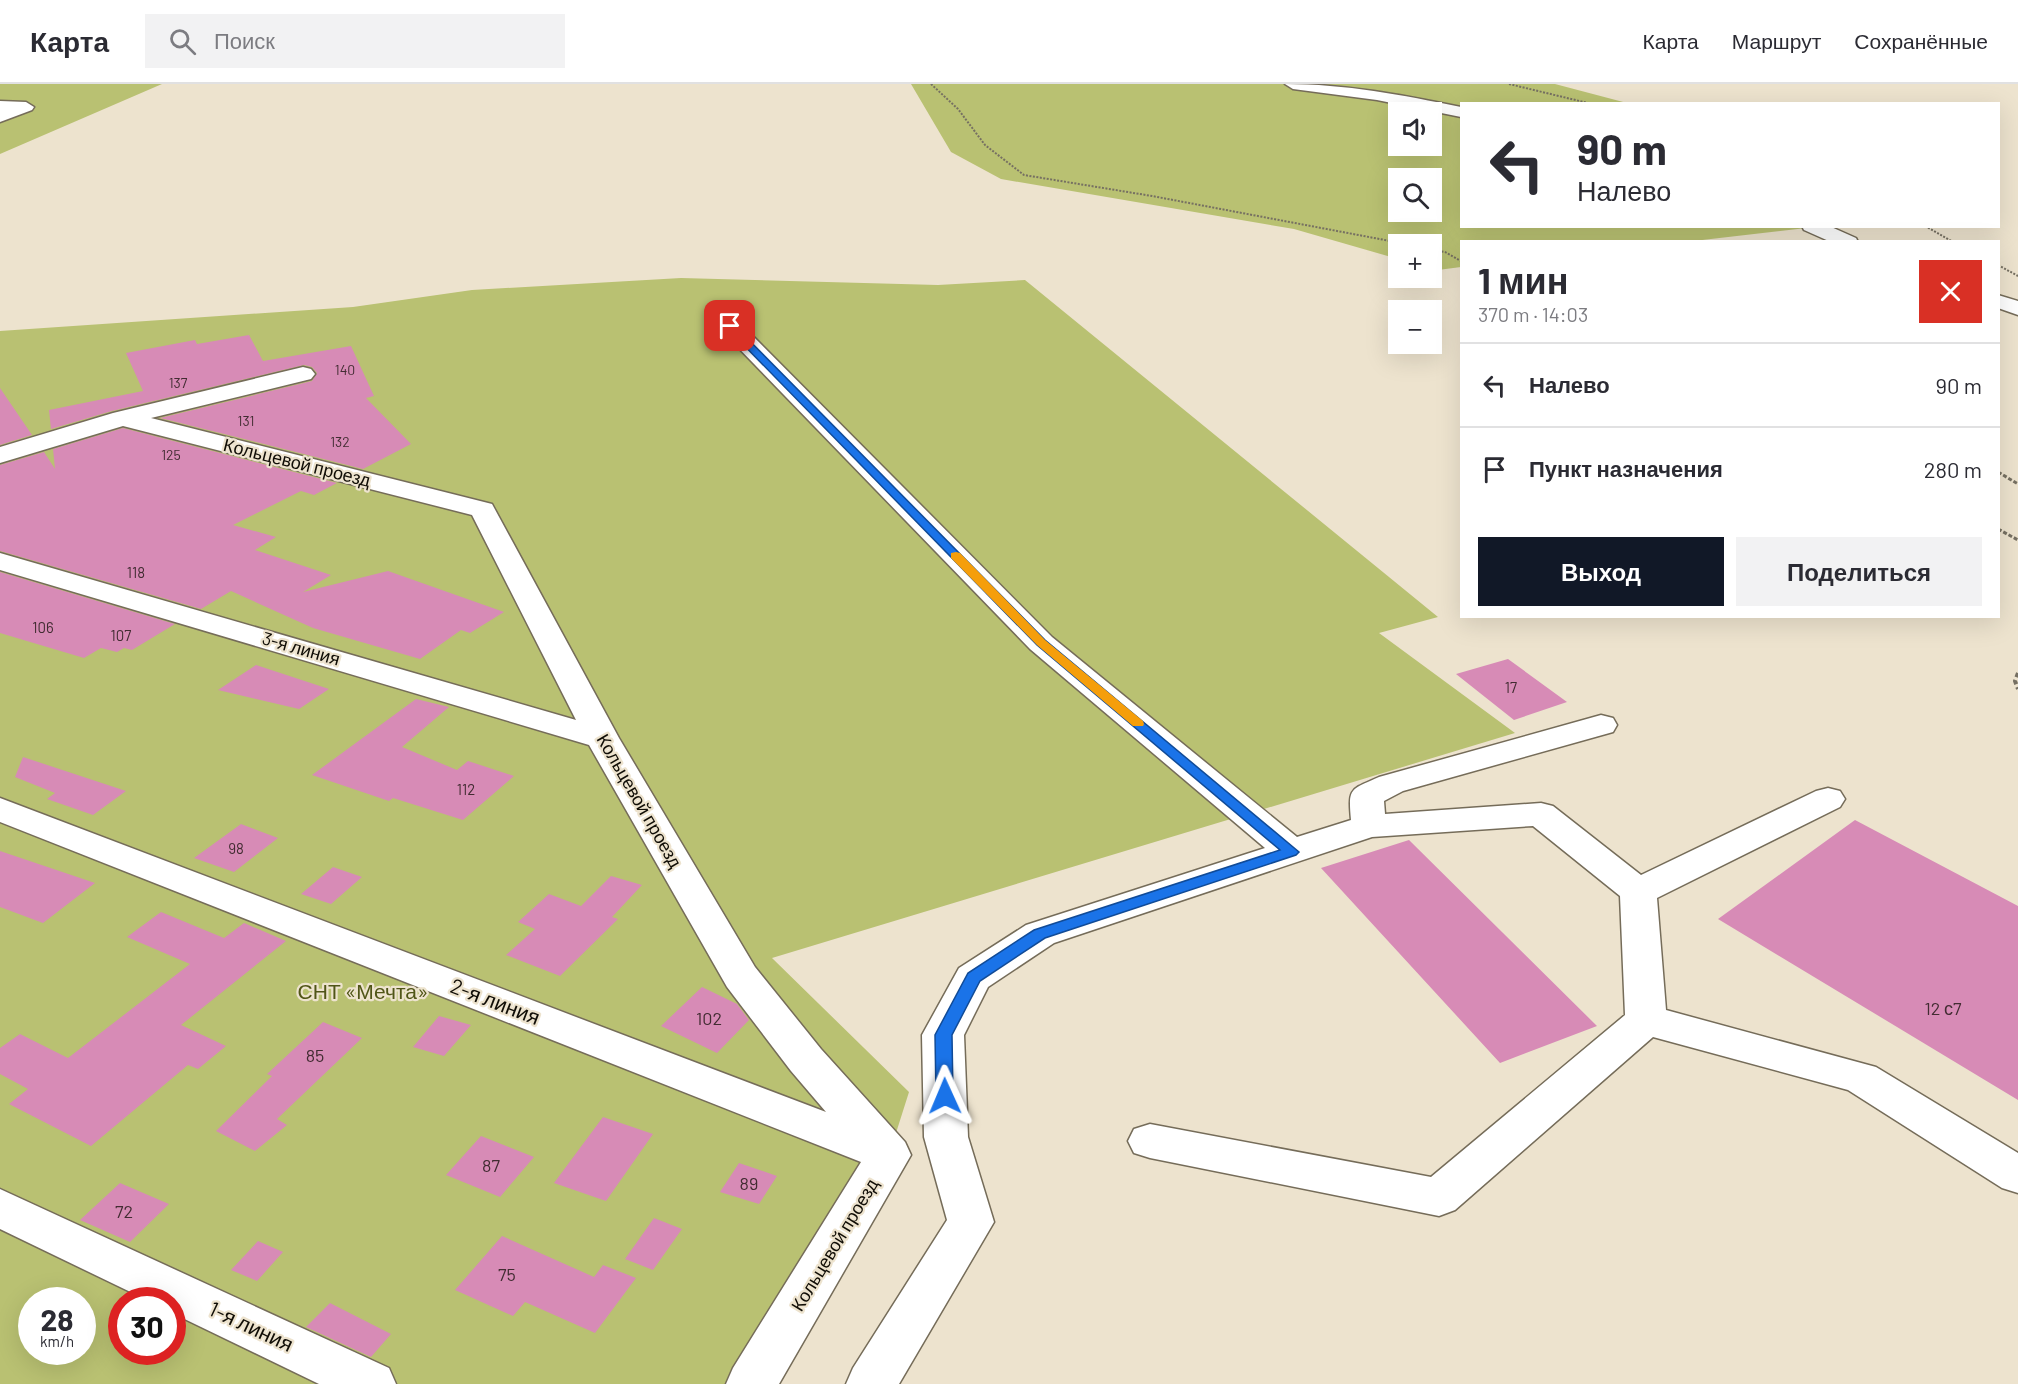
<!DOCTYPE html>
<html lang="ru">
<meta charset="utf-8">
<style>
:root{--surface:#fff;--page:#f2f2f3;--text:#2b2b33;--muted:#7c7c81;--line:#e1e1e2;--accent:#111827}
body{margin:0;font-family:Barlow,sans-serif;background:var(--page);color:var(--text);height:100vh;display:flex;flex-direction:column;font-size:22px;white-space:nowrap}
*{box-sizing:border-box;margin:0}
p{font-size:20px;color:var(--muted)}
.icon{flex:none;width:33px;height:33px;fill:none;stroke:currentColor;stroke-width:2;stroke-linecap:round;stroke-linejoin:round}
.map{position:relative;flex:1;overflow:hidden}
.drawer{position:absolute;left:1460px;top:156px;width:540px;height:378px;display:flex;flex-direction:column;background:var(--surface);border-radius:0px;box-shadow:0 6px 24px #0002}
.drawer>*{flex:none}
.hud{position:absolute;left:1460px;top:18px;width:540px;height:126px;border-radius:0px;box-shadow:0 6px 24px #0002;background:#fff;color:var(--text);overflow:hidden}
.tools{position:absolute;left:1388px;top:18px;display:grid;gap:12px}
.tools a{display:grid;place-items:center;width:54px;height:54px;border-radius:0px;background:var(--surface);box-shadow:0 6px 24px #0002;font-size:30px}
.speed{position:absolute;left:18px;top:1203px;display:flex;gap:12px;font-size:30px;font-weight:700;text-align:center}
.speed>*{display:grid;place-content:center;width:78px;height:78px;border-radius:50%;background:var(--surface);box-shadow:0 6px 24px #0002;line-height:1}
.speed small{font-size:15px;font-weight:400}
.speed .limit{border:9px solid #d22;background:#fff;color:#111}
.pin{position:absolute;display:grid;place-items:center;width:51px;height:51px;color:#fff;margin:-26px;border-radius:12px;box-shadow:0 3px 9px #0006}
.me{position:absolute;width:66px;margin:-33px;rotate:359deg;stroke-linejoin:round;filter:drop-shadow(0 0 4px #0008)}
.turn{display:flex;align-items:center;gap:21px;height:126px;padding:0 18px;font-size:27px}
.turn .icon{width:78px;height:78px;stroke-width:2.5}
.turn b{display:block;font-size:42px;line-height:51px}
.round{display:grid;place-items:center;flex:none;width:63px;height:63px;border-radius:0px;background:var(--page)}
.head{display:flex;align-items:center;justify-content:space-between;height:102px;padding:0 18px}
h1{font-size:36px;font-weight:700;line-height:45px}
.action{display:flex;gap:12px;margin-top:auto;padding:12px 18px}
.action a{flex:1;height:69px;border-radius:0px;background:var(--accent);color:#fff;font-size:24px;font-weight:700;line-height:69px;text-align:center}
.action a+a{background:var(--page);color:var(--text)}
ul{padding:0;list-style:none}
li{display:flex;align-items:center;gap:18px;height:84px;padding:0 18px;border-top:2px solid var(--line)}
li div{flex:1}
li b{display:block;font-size:22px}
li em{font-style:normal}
header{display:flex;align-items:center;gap:36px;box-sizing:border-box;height:84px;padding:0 30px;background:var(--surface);border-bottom:2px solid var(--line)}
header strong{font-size:28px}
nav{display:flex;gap:33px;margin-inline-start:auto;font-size:21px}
.search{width:420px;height:54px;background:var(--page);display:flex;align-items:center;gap:15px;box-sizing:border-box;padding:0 21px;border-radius:0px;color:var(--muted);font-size:22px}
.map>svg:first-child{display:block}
.green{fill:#b9c172;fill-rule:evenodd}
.building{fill:#d78bb6}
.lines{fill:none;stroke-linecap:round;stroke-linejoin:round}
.minor-casing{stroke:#756c59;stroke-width:3}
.path-far2{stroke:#767062;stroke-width:2;stroke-dasharray:2 1.5;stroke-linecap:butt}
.path-far1{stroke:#767062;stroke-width:3;stroke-dasharray:4 2;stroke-linecap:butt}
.path{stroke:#767062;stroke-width:4;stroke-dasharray:4.5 3;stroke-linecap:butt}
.minor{fill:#fff;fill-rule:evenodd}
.route{fill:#1a73e8;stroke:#114b97;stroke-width:1.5}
.slow{fill:#f59e0b}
.labels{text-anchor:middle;stroke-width:4.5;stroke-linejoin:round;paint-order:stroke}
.far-number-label{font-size:14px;fill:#422c32}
.number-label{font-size:15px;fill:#422c32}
.street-label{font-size:18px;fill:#100d06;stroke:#ede3ce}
.near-number-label{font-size:18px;fill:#422c32}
.near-park-label{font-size:21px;fill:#505517;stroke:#ede3ce}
.near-street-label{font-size:21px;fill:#100d06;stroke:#ede3ce}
</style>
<header>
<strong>Карта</strong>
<div class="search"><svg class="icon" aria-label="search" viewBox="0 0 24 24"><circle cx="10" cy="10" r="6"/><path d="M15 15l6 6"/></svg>Поиск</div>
<nav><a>Карта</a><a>Маршрут</a><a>Сохранённые</a></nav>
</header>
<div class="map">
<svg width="2018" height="1300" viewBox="0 0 2018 1300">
<rect width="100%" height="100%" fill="#ede3ce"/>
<path class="green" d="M0,0H162L0,70Z
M911,0H1555L1627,19L1461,20V142L1815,143L1685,158H1461V183L1438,186L1431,184V160H1398V175L1294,145L1001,95L951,68ZM1398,28H1431V62H1398ZM1398,94H1431V128H1398Z
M681,194L938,201L1025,196L1438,533L1379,549L1515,649L772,874L909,1008L889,1071L751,1300H0V247L353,223L472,206ZM32,1216H82V1268H32ZM122,1216H172V1268H122Z"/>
<path class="building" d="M249,251L263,277L351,262L374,312L366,314L411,360L363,385L160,334L312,297L317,289L312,283L304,281L112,327L51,345L49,326L143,307L126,269L195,256L197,260Z
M0,304L32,351L0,361Z
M123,344L337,399L314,411L301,407L233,441L276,453L255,466L331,491L303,508L388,487L504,528L470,549L461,546L420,575L313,544L231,507L201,525L0,467V381L44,368L55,385L53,365Z
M0,488L175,540L132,566L124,564L117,568L101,564L84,574L0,549Z
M1508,575L1567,618L1514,636L1456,590Z
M256,581L329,605L299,625L218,606Z
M416,615L449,623L402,663L457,686L468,677L514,692L463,736L393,714L389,717L312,691Z
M23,673L126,707L93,731L47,715L55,709L15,693Z
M1855,736L2018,822V1016L1718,835Z
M241,740L278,754L234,788L194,774Z
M1409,756L1597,942L1500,979L1321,784Z
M0,767L95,799L43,839L0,823Z
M333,783L362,793L331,820L301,810Z
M611,792L642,801L612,833L618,835L560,892L506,871L535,845L518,838L549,810L581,822Z
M161,828L224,854L244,839L286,857L181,941L226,962L198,985L188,981L91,1062L9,1020L28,1005L0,990V964L20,950L68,974L190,880L127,853Z
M702,903L737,920L749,936L717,969L661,942Z
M439,932L471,941L444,972L413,963Z
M323,938L362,954L277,1035L287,1041L255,1067L216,1047L272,992L267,990Z
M603,1033L653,1050L606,1117L554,1099Z
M481,1052L534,1073L500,1113L446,1091Z
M739,1079L777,1092L759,1120L720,1108Z
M120,1099L169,1120L130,1158L80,1136Z
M654,1134L682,1145L653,1186L625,1175Z
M502,1152L594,1193L603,1181L636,1194L595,1249L525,1218L513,1232L455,1206Z
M258,1157L283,1168L257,1197L231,1186Z
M330,1219L391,1250L371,1273L306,1243Z"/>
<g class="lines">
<g class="minor-casing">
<path id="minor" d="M1285,0C1346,0 1402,11 1461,23V33L1377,16L1293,5Z
M0,17L26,18L34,23L32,26L0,38Z
M1802,142H1829L1856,154L1858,158H1831L1804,146Z
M1998,211L2018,217V231L1998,224Z
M730,235L738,237L1052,553L1297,753L1351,736C1348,703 1350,706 1379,693L1601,631L1613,634L1617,641L1613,648L1403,707L1384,717L1385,730L1541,719L1553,722L1641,791L1816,707L1828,704L1840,707L1845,715L1840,723L1657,814L1666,926L1876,983L2018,1069V1109L2002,1104L1848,1006L1653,953L1455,1126L1439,1132L1150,1074L1134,1069L1128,1057L1134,1045L1150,1040L1431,1093L1625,931L1620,812L1533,742L1372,753L1054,859L988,903L964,951L968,1053L994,1138L899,1300H846L853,1284L947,1136L924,1053L922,951L959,884L1026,841L1265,764L1030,565L722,247L719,242L722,237Z
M303,283L311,285L315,290L311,295L151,334L492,420L619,654L755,883L821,965L905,1058L911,1071L779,1300H726L733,1284L861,1078L0,738V714L826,1028L791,987L727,903L589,661L0,486V469L576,636L472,431L123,342L0,379V363L113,329Z
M0,1105L389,1284L396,1300H319L172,1229V1216H147L0,1145Z"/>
</g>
<path class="path-far2" d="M931,0L958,25L985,61L1024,91L1152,112L1406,160
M1509,0L1592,20
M1925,142L1953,158
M1431,166L1445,168L1461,177
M1998,181L2018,192"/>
<path class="path-far1" d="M1998,388L2018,400
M1998,445L2018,456"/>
<path class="path" d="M2018,589L2015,597L2018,605"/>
<use href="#minor" class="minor"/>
</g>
<path class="route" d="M727,240H733L1045,556L1299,768L1296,771L1045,854L980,897L952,951L953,1012L951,1017L945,1019L938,1017L936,1012L935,951L968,889L1034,846L1280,766L1037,561L727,244Z"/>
<path class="slow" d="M956,468L960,469L1045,556L1143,637L1144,640L1143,642H1133L1037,561L951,474V469Z"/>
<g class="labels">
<g class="far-number-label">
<text x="345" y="291">140</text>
<text x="178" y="304">137</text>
<text x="246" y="342">131</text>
<text x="340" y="363">132</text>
<text x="171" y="376">125</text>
</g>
<g class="number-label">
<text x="136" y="494">118</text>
<text x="43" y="549">106</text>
<text x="121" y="557">107</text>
<text x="1511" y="609">17</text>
<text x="466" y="711">112</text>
<text x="236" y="770">98</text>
</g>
<g class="street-label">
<text transform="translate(297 379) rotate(14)" y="6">Кольцевой проезд</text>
<text transform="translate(301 565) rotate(16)" y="6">3-я линия</text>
<text transform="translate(639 717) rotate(60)" y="6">Кольцевой проезд</text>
<text transform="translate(835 1161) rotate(-59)" y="6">Кольцевой проезд</text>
</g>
<g class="near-number-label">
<text x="1943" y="931">12 с7</text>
<text x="709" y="941">102</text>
<text x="315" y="978">85</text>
<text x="491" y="1088">87</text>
<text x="749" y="1106">89</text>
<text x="124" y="1134">72</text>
<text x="507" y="1197">75</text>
</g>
<g class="near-park-label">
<text x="363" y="915">СНТ «Мечта»</text>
</g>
<g class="near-street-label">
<text transform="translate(495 918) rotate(21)" y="7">2-я линия</text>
<text transform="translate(251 1243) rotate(25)" y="7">1-я линия</text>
</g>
</g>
</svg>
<div class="tools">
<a><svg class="icon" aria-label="sound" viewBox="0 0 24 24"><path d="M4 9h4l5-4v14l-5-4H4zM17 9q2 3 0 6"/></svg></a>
<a><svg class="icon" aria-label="search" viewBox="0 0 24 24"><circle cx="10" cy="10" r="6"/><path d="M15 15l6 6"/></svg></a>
<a>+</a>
<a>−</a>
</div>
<div class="speed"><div>28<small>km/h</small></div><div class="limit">30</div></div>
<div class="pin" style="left:730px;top:242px;background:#d93025"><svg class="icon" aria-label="arrive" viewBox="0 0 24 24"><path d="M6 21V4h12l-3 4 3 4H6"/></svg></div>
<svg class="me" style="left:945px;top:1012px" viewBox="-20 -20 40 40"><path d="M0-17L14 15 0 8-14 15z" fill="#1a73e8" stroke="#fff" stroke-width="4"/></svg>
<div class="hud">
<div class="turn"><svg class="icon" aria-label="left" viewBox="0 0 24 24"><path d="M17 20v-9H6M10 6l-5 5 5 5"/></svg><div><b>90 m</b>Налево</div></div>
</div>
<section class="drawer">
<div class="head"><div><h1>1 мин</h1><p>370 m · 14:03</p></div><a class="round" style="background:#d93025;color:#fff"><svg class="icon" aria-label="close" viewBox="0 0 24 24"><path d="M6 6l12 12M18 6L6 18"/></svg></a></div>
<ul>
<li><svg class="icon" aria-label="left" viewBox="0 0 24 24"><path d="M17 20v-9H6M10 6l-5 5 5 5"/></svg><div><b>Налево</b></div><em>90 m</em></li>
<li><svg class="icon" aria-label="arrive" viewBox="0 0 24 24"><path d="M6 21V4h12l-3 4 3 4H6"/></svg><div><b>Пункт назначения</b></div><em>280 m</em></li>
</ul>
<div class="action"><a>Выход</a><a>Поделиться</a></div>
</section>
</div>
